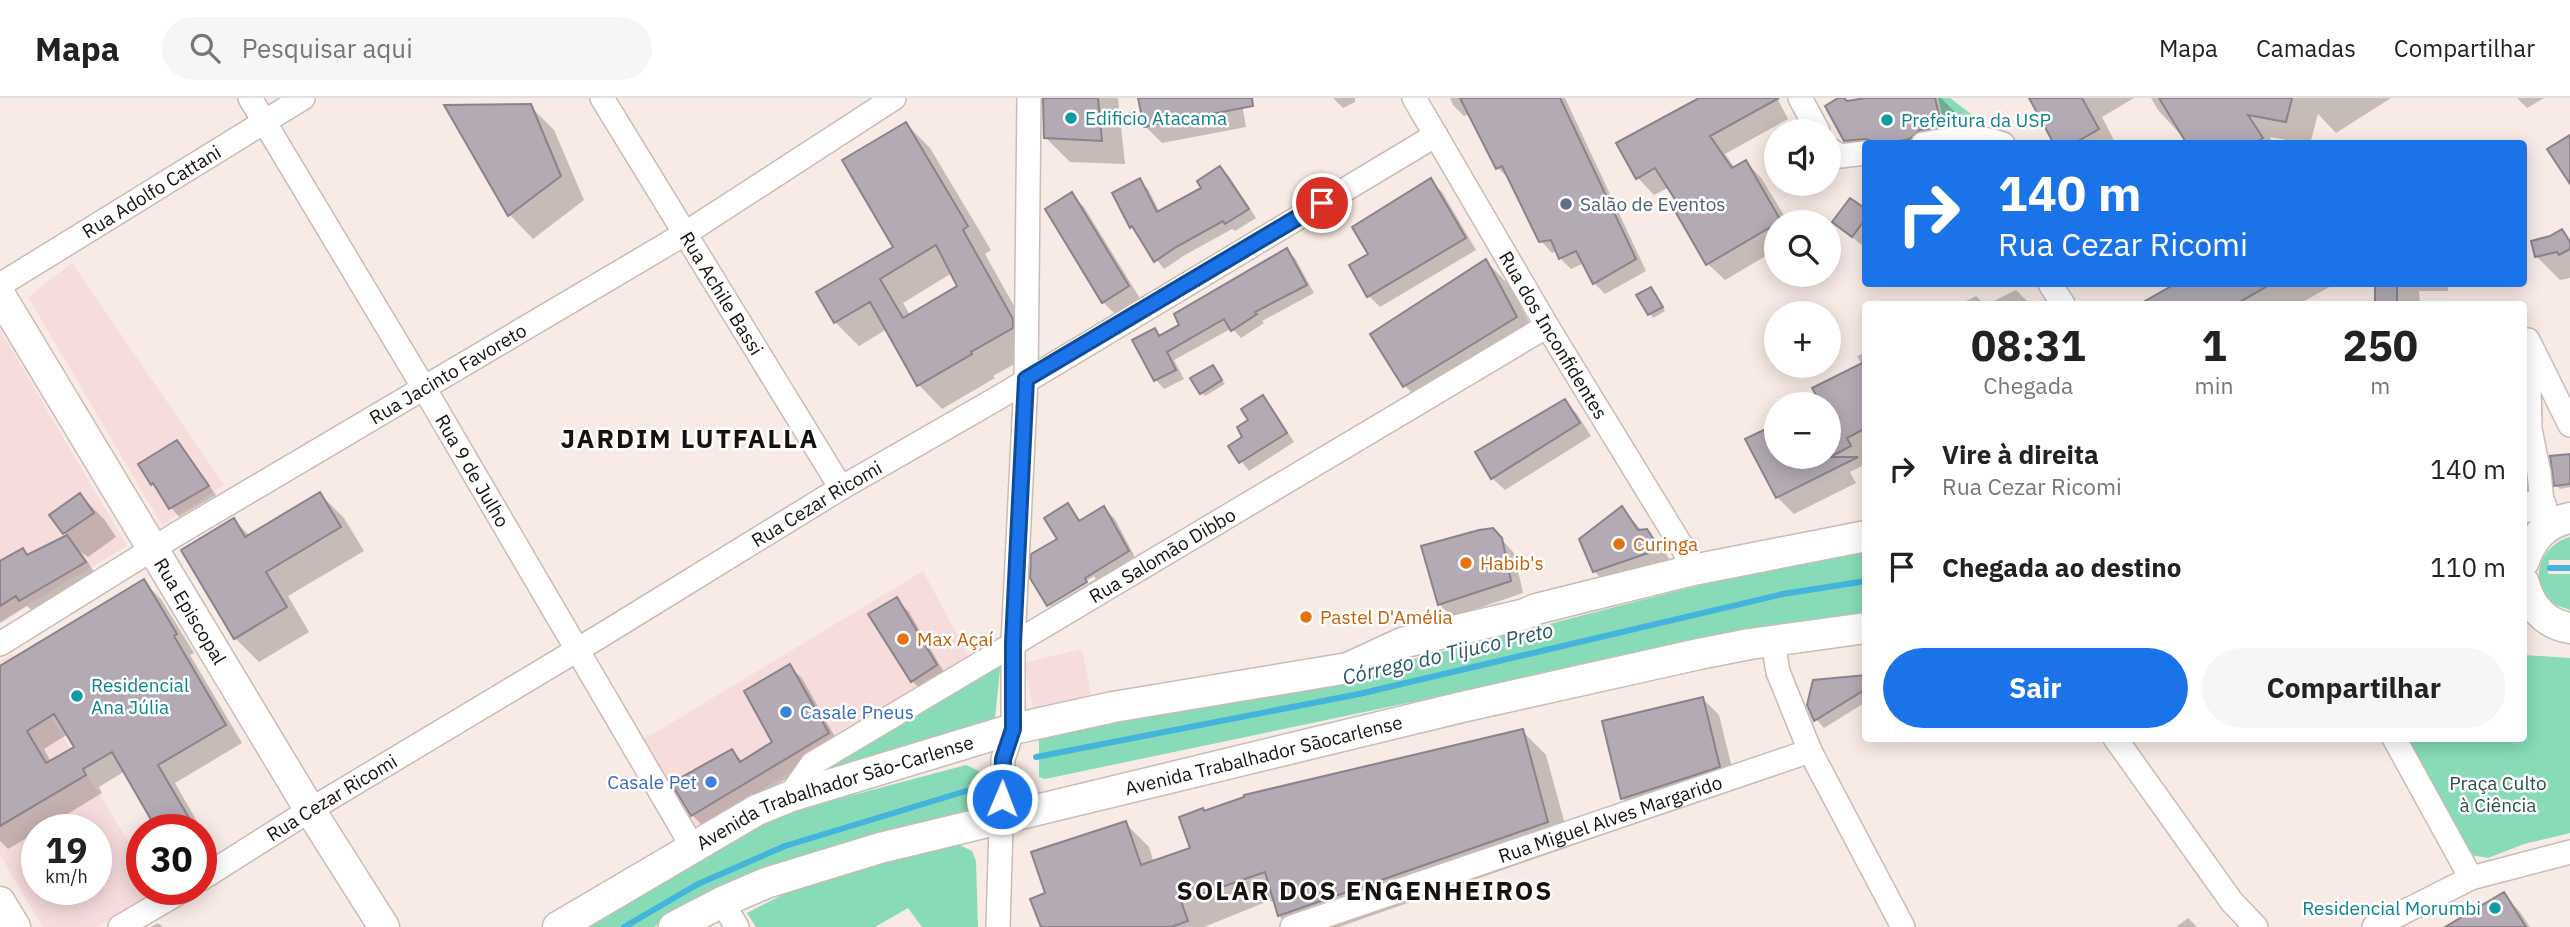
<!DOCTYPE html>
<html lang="pt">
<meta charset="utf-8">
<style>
:root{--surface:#fff;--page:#f6f6f6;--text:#222;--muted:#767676;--line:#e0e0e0;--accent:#1a73e8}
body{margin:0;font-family:"IBM Plex Sans",sans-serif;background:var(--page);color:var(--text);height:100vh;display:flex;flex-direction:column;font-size:26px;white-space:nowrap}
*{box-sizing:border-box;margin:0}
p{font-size:23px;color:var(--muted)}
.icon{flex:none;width:38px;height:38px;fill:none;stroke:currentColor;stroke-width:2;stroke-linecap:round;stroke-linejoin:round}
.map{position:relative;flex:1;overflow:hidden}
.panel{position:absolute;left:1862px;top:203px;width:665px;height:441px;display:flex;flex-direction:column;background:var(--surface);border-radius:7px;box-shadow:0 4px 18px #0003}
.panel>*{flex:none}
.top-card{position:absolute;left:1862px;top:42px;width:665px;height:147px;border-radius:7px;box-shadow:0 4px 18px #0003;background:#1a73e8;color:#fff;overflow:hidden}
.buttons{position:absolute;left:1764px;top:21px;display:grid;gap:14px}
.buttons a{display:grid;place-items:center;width:77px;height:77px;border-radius:50%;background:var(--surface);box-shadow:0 4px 18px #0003;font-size:35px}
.speed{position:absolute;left:21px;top:716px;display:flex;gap:14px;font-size:35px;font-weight:700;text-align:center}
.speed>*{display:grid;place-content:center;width:91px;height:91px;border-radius:50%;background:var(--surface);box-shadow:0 4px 18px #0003;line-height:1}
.speed small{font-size:18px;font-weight:400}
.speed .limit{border:10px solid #d22;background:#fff;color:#111}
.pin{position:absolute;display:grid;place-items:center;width:60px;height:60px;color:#fff;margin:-30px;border:4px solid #fff;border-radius:50%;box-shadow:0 2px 7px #0007}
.me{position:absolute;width:77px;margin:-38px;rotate:1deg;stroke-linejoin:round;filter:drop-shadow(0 0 5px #0008)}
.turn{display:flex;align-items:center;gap:24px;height:147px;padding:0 21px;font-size:32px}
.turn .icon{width:91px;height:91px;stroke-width:2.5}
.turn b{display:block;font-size:49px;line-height:60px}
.eta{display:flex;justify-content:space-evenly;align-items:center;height:119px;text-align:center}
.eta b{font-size:42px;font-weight:800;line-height:49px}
.action{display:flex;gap:14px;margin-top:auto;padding:14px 21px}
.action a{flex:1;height:80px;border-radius:42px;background:var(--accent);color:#fff;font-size:28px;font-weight:800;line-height:80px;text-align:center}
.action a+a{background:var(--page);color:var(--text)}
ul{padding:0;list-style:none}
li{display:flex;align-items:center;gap:21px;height:98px;padding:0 21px}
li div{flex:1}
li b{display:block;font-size:26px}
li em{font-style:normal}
header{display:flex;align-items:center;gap:42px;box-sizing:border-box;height:98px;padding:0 35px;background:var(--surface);border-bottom:2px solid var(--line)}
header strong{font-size:33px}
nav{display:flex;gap:38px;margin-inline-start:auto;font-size:24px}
.search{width:490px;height:63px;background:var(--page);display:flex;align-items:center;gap:18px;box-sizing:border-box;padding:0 24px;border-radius:38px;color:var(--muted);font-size:26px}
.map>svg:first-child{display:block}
.commercial{fill:#f7dcdc;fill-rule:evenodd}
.green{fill:#87dcb7}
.shadow{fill:#0003;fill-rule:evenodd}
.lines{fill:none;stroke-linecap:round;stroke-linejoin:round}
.stream{stroke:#43b4dc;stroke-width:6}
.building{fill:#b3aab4;stroke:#8b828b;stroke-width:2;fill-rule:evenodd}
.minor-casing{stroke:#c9bcb6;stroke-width:26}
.major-casing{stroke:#c9bcb6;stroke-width:33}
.minor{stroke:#fff;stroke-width:23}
.major{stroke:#fff;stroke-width:30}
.route-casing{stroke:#114b97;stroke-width:18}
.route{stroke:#1a73e8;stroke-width:12}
.culture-dot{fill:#0f9aa8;stroke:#fff;stroke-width:2.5}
.service-dot{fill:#5c6f8a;stroke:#fff;stroke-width:2.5}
.food-dot{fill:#e8710a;stroke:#fff;stroke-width:2.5}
.shop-dot{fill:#3f7fe0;stroke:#fff;stroke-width:2.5}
.labels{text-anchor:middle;stroke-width:5;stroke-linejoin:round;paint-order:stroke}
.culture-label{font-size:19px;fill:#0d838f;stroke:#fff;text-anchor:start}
.street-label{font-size:19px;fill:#161210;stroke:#fff}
.service-label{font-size:19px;fill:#4e5e75;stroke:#fff;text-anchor:start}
.food-label{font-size:19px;fill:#c56008;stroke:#fff;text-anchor:start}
.shop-label{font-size:19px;fill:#366cbe;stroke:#fff;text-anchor:start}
.park-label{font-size:19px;fill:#275340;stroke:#fff}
.water-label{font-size:21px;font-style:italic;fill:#2a5869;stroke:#fff}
.district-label{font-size:26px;font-weight:bold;letter-spacing:2px;fill:#161210;stroke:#fff}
</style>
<header>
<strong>Mapa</strong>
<div class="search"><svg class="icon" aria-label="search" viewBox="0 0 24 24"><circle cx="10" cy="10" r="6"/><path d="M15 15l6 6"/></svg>Pesquisar aqui</div>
<nav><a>Mapa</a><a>Camadas</a><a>Compartilhar</a></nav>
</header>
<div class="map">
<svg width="2570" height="829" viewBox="0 0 2570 829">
<rect width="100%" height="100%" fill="#f8eae4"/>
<path class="commercial" d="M72,165L224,387L162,427L28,199Z
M0,232L127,448L0,523Z
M923,473L970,561L694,734L643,642Z
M1082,551L1093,606L1035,621L1024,565Z
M12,556L142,765V791L158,792L96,829H43L0,757V563ZM37,732H96V791H37Z"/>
<path class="green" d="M1938,0H1950L1987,28L1946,33Z
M2570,439V462H2549L2548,476H2570V512C2563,509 2555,508 2549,502C2528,480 2542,446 2570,439Z
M1852,451H1865V514L1789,525L1045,681L1039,679V636L1143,612L1406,563L1681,492Z
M1002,553L994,630L826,674L830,660Z
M2524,557L2570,560V735L2524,746L2488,760L2471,757L2406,641L2524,640Z
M966,667C987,675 992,686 995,707L683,812L654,829H584L697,758L782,716Z
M960,747L972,753L976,763L978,829H922L908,810L875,829H756L747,815L790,793L876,764Z"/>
<path class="shadow" d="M1043,0H1118L1125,66L1070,64L1046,40Z
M1140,0H1241L1246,29L1162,45L1145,28Z
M1333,0H1355V4L1343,10Z
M1450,0H1565L1646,173L1605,196L1594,185L1584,165L1571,171L1560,160L1557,153L1552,155L1541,143L1509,81L1498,70L1470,16L1464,18L1453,7Z
M1703,0H1777L1788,21L1725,56L1735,70L1746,64L1762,81L1788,124H1776V152L1725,182L1708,166L1669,89L1654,97L1638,80L1618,46Z
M1841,0L1848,5L1876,0H1941L1955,14L1963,46H1866V62L1846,42Z
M2031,0H2134L2102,19L2116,46H2056Z
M2151,0H2391L2336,35L2318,16L2310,46L2270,39L2273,46H2189L2158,12Z
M2517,0H2544L2527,10Z
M447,8H530L554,32L584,102L533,141L510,117Z
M906,26L930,50L991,152L985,156L1036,247V254L993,278L995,280L942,311L919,287L887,231L859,248L835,224L896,150ZM952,175L959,188L910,217L903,205Z
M1220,70L1229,78L1256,120L1235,133L1232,131L1185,157L1164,171L1131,129L1139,83L1148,91L1160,115L1204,90Z
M1431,83L1442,94L1476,152L1380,209L1369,198Z
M1071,96L1084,109L1141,202L1116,217L1103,204Z
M1866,113V147L1864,149L1834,124Z
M2570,148V180L2560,182L2536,158Z
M1286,152L1295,160L1314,195L1262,223L1264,225L1241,240L1232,230L1174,262L1184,281L1164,291L1156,282L1134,242L1154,232L1161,239L1182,227Z
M1486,163L1509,187L1540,244L1428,311L1405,288Z
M2179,186H2335L2299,206H2164L2159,198Z
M2376,186H2448V193H2419L2420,206H2377Z
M1651,191L1665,213L1653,220L1639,198Z
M2016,192L2030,206H1988Z
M1976,198L1984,206H1960Z
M1866,254V356L1863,357L1866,366L1850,374L1856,385L1794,416L1777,399L1748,342L1776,328V359H1829V306H1819L1862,267L1857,258Z
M1213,269L1225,286L1205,298L1201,294Z
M1263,299L1271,308L1294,344L1249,373L1230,348L1245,339Z
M1564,303L1577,316L1591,338L1505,392L1492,380Z
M177,344L216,397L179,419L152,386Z
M2570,358V389L2560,391L2556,387Z
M2524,366L2529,394L2524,395Z
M320,396L344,420L364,453L288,498L309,534L259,564L235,540L234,422L250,438Z
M80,397L104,421L116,439L88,459L81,454L95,475L31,512L27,508L0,525V465L28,459L67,438L64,435Z
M1067,407L1081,423L1104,410L1115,421L1138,465L1059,518L1050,508L1096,481L1094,478L1049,505V507L1032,479L1059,442Z
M1622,410L1642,433H1647L1660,446L1671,464L1607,486L1594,473Z
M1493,432L1514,455L1523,495L1452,519L1439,506Z
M143,483L161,501L194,555L190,557L242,645L175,685L225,772L201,786V732H160L125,673L99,689L102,695L41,732H37V734L8,751L0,743V572ZM68,636L77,649L51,664L44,651Z
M896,501L909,514L948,581L925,596L912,583Z
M789,568L802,580L840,648L705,730L692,717L674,686L732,653L743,664L774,645Z
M1866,579V604L1824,630L1816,621Z
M1702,600L1719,617L1736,686L1639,717L1622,700Z
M1522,633L1546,657L1571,748L1339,829H1291L1279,818L1275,803L1266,804L1204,829H1042L1047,796L1125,725L1149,749L1154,765L1192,751L1205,715Z
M2504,797L2520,814L2530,829H2454Z
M2188,820L2197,829H2176Z
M158,825L163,829H151Z"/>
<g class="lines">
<path class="stream" d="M2550,470H2570
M1036,659L1359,596L1783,496L1866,483
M624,829L698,786L785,748L966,693"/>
</g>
<path class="building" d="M1043,0H1098L1102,43L1044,40Z
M1138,0H1252L1253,8L1144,29Z
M1460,0H1560L1636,161L1593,186L1576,153L1559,161L1551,142L1539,144L1502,68L1496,71Z
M1699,0H1779L1710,38L1732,70L1746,62L1781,123L1706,167L1671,106L1676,103L1655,70L1636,81L1616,45Z
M1838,0H1844L1847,3L1866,0H1935L1942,29L1920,32L1910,41L1883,46L1865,41L1844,43L1825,8Z
M2029,0H2082L2099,31L2073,46H2054Z
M2159,0H2292L2286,24L2248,17L2263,40L2254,46H2187Z
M531,6L561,78L508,118L444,7Z
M906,24L968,128L963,132L1013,221V230L971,254L972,256L917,288L870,204L834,225L816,194L893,149L842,62ZM936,147L957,188L903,220L880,181Z
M2570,37V86L2547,51Z
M1220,68L1249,111L1225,126L1223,123L1176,149L1154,164L1132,128L1130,130L1112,95L1140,80L1157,114L1201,90L1197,83Z
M1431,80L1466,140L1367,199L1349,167L1368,156L1352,129Z
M1072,94L1129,188L1102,205L1045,111Z
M1850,100L1866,111V120L1852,139L1832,124Z
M2562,131L2570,144V151L2559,157L2557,154L2535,159L2531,143L2550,138Z
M1287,150L1307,187L1255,214L1257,216L1231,233L1224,221L1167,254L1176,272L1154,283L1132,242L1155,230L1159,238L1179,227L1174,216Z
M1486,161L1517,219L1403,289L1370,236Z
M2175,186H2271L2236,206H2140Z
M2375,186H2397V206H2375Z
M1651,189L1663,209L1648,217L1636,197Z
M1866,263V330L1847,340L1851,348L1830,359H1858L1776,400L1745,341L1776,326V359H1829V306H1821L1812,290Z
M1213,267L1222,282L1200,296L1190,280Z
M1263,297L1287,335L1239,365L1228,348L1242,339L1237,329L1248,322L1241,311Z
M1565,301L1580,325L1491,381L1475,354Z
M177,342L209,388L169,411L153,385L151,387L138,366Z
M2570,356V386L2554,388L2550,358Z
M320,394L341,429L266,474L287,509L234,541L181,452L234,420L245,439Z
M80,395L94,415L63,436L49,417Z
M1068,405L1079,423L1104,408L1129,453L1085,480L1087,484L1047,508L1030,480L1031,456L1057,441L1044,420Z
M1622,408L1638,432L1647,431L1660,451L1593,474L1579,441Z
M1493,430L1502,440L1511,483L1438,507L1421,448L1479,432Z
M67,437L86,464L19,503L16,498L0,508V463L23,450L27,457Z
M144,481L177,536L174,538L226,627L158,667L196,732H157L112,654L83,671L86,677L0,728V568ZM54,616L74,649L46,665L27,633Z
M897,499L937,567L911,584L868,516Z
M790,566L829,635L691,718L671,685L732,651L740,664L772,644L744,593Z
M1866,577V591L1814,623L1807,607L1813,582Z
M1703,599L1720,669L1621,701L1602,623Z
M1523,631L1548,724L1278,818L1265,774L1181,803L1188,823L1171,829H1041L1030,801L1045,795L1031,754L1126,723L1141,767L1190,750L1179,719L1203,710L1204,713L1244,699V697Z
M2504,794L2526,829H2445Z"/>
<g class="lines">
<g class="minor-casing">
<g id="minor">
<path id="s1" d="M250,0L424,290L692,748"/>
<path id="s2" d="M602,0L841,390"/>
<path id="s3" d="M1414,0L1547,228L1684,452L1693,472"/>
<path d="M1800,0L1818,33"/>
<path d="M1923,46C1951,41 1976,36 2003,46"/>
<path d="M1829,51L1840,58L1866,55"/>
<path d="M2050,186L2063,206"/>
<path id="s4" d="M0,187L303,0"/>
<path d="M2528,242L2530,331L2539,375L2544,423"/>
<path d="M2531,248L2570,327"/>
<path d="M1773,544L1778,574L1810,653L1903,829"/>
<path id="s5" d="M0,546L175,437L686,135L894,0"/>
<path d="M2115,640L2232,804L2256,829"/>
<path d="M2394,640L2471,780"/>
<path id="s6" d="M789,699L812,666L1547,228"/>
<path id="s7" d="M201,781L310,712L602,537L841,390L996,301L1436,37"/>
<path d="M722,804L737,829"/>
<path d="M120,829L185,791"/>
<path d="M998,829L1003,661L1013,631V545L1026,281L1029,0"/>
<path id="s8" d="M1292,829L1810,653"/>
<path d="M2374,829L2471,780L2570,754"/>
</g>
</g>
<g class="major-casing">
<g id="major">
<path id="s9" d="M0,197L310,712L384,829"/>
<path d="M2524,409L2541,408"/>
<path d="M2524,463C2532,440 2545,425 2570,420"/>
<path d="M2524,485C2530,508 2545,526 2570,530"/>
<path d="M0,804L15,829"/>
<path id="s10" d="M558,829L757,712L789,699L1013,631L1113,609L1348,570L1402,545L1525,516L1536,511L1693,472L1866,438"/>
<path id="s11" d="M674,829L722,804L766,785L880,750L1462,609L1699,556L1750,546L1866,530"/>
</g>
</g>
<use href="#minor" class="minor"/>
<use href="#major" class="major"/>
</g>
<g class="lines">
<g class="route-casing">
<path id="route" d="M1002,701L1003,661L1013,631V545L1026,281L1322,105"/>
</g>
<use href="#route" class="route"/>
</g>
<g class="culture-dot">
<circle cx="1071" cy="20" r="7"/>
<circle cx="1887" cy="22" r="7"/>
<circle cx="77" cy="598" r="7"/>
<circle cx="2495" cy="810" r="7"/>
</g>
<circle class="service-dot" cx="1566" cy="106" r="7"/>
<g class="food-dot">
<circle cx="1619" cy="446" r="7"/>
<circle cx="1466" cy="465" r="7"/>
<circle cx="1306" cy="519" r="7"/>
<circle cx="903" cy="541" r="7"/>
</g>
<g class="shop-dot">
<circle cx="786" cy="614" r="7"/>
<circle cx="711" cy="684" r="7"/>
</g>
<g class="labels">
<g class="culture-label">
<text x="1085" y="27">Edificio Atacama</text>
<text x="1901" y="29">Prefeitura da USP</text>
<text x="91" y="594">Residencial<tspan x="91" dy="22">Ana Júlia</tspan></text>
<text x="2481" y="817" text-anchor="end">Residencial Morumbi</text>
</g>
<g class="street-label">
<text dy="7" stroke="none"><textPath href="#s4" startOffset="178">Rua Adolfo Cattani</textPath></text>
<text dy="7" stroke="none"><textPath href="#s2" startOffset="229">Rua Achile Bassi</textPath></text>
<text dy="7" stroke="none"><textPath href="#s3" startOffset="275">Rua dos Inconfidentes</textPath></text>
<text dy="7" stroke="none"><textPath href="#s5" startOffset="523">Rua Jacinto Favoreto</textPath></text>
<text dy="7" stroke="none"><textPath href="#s1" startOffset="434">Rua 9 de Julho</textPath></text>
<text dy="7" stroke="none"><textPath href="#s7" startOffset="721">Rua Cezar Ricomi</textPath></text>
<text dy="7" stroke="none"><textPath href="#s6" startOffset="448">Rua Salomão Dibbo</textPath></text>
<text dy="7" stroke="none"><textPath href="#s9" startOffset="369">Rua Episcopal</textPath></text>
<text dy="7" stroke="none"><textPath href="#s11" startOffset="616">Avenida Trabalhador Sãocarlense</textPath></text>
<text dy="7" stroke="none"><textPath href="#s10" startOffset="310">Avenida Trabalhador São-Carlense</textPath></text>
<text dy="7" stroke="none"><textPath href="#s7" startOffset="154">Rua Cezar Ricomi</textPath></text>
<text dy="7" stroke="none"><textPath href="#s8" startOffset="336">Rua Miguel Alves Margarido</textPath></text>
</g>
<g class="service-label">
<text x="1580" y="113">Salão de Eventos</text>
</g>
<g class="food-label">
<text x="1633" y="453">Curinga</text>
<text x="1480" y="472">Habib's</text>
<text x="1320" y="526">Pastel D'Amélia</text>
<text x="917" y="548">Max Açaí</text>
</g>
<g class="shop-label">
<text x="800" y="621">Casale Pneus</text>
<text x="697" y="691" text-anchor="end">Casale Pet</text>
</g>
<g class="park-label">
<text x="2498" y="692">Praça Culto<tspan x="2498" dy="22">à Ciência</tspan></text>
</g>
<g class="water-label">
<text transform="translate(1448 556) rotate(-13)" y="7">Córrego do Tijuco Preto</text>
</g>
<g class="district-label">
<text x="690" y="350">JARDIM LUTFALLA</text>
<text x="1365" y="802">SOLAR DOS ENGENHEIROS</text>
</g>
</g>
</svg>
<div class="buttons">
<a><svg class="icon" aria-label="sound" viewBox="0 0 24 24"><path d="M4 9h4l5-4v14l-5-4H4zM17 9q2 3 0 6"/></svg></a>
<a><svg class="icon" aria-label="search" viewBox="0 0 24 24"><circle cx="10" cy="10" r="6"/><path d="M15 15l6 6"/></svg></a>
<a>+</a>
<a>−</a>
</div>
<div class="speed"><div>19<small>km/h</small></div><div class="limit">30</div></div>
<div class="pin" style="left:1322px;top:105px;background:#d93025"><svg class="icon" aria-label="arrive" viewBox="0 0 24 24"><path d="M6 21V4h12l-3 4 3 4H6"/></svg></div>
<svg class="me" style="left:1002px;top:701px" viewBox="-20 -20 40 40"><circle r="17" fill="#1a73e8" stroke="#fff" stroke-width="3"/><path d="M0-11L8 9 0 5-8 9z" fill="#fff"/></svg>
<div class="top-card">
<div class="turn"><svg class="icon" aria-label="right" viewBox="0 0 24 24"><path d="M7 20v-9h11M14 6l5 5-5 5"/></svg><div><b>140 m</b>Rua Cezar Ricomi</div></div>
</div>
<section class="panel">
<div class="eta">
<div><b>08:31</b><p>Chegada</p></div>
<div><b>1</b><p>min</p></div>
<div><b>250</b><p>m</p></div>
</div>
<ul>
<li><svg class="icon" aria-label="right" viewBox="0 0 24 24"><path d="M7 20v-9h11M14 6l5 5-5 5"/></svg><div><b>Vire à direita</b><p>Rua Cezar Ricomi</p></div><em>140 m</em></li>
<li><svg class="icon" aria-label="arrive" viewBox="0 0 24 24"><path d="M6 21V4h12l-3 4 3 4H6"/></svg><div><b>Chegada ao destino</b></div><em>110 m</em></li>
</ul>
<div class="action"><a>Sair</a><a>Compartilhar</a></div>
</section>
</div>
